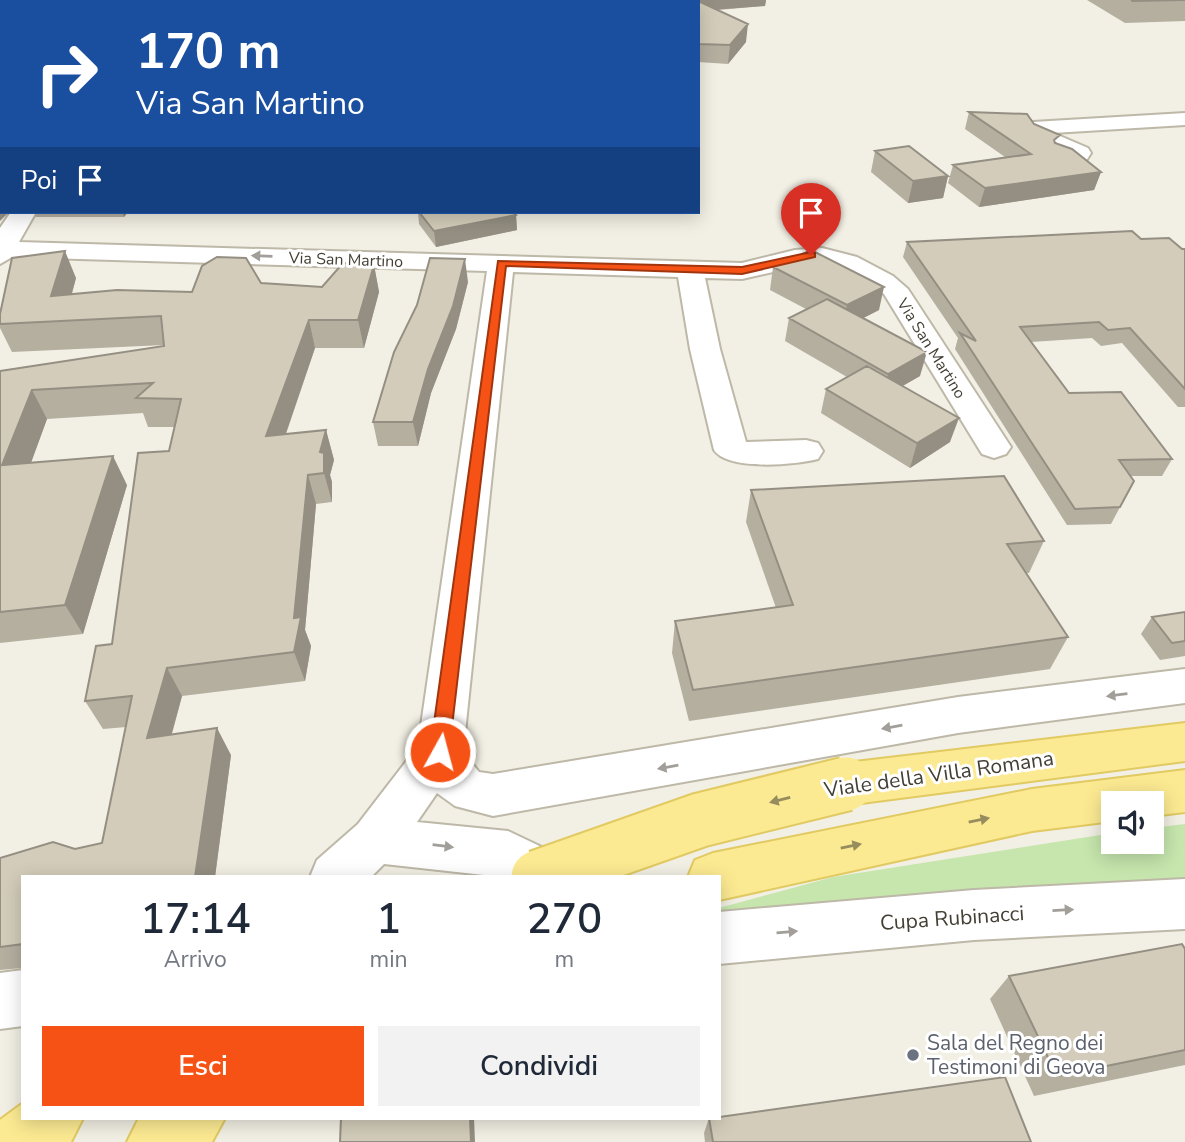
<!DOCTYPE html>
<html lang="it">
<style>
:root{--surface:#fff;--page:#f2f2f3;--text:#1f2937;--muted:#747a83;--accent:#f75216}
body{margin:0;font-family:"Nunito Sans",sans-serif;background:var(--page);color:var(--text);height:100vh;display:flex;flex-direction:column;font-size:26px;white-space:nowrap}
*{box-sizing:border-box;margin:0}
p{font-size:23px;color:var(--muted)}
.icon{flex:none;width:38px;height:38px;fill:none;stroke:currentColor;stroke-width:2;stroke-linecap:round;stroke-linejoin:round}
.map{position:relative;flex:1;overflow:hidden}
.details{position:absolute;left:21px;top:875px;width:700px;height:245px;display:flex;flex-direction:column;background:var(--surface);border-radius:0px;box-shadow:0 4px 18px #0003}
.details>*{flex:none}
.top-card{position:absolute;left:0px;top:0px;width:700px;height:214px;box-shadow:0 4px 18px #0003;background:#1a4fa0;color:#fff;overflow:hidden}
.tools{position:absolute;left:1101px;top:791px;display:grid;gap:14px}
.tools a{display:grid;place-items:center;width:63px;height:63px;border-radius:0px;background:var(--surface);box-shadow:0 4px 18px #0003;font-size:35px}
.pin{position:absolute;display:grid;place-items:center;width:60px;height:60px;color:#fff;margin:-72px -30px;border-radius:50% 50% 50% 0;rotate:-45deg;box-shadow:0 0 7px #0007}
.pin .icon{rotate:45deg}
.me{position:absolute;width:77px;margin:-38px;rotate:7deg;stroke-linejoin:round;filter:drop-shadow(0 0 5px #0008)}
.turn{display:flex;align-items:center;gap:24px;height:147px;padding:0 21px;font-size:32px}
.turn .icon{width:91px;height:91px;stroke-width:2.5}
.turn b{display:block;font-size:49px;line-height:60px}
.then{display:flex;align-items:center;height:66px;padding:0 21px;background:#0003;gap:14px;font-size:26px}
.eta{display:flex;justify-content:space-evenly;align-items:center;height:119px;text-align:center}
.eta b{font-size:42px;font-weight:600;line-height:49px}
.action{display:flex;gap:14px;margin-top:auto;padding:14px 21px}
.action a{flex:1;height:80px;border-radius:0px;background:var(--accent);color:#fff;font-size:28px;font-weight:600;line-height:80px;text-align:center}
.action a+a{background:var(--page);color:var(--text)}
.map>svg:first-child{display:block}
.green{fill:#c6e6ad}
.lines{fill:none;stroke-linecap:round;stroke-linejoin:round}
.minor-casing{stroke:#bdb8a7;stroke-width:4}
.major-casing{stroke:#e1ca62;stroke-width:4}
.minor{fill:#fff;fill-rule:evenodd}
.major{fill:#fcea92;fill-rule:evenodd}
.major-bridge-casing{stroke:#e1ca62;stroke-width:57;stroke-linecap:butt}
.major-bridge{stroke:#fcea92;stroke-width:53}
.wall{fill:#b5afa0}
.shaded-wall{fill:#948f82}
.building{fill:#d3ccba;stroke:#948f82;stroke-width:2}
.oneway{fill:#a29f9a}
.oneway2{fill:#978c5e}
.route{fill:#f75216;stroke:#a1350e;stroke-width:2}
.worship-dot{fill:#6b7280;stroke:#fff;stroke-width:2.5}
.labels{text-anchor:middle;stroke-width:6;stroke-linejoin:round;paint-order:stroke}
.far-street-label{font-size:16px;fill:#443f34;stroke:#fff}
.near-street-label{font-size:21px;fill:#443f34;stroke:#fff}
.near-worship-label{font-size:21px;fill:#5b616d;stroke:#fff;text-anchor:start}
</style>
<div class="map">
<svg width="1185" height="1142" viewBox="0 0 1185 1142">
<rect width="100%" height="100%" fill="#f2efe4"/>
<path class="green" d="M1185,824V878L935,896L719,919V908L833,877L1113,833V842H1152V828Z"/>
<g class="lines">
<g class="minor-casing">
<path id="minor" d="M0,77H2V89H0Z
M1185,113V125L1053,133L1088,148L1091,153L1086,161L1061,165L1050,158L1059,152L1029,139L1022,128L1033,122Z
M11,212H36L19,242L742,263L795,250L822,248L857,257L893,276L908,289L1011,447L1006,454L994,458L982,454L884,294L862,280L831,265L809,264L742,279L705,278L720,349L746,442L806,440L818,443L823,451L818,459C795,465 728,471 714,450L690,349L678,277L513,272L463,752L479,772L493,774L958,697L1185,669V703L958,733L493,816L455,806L437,793L417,822L508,831L569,860L576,877H502L384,864L371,877H310L317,860L358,824L418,746L487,271L12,257L0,264V228Z
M1185,879V929L974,940L719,964V912L974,890Z
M23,970V1026L0,1029V973Z"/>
</g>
<g class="major-casing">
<path id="major" d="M1185,723V761L846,805L829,799L823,784L829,769L846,763Z
M1185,770V812L1152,816V803H1113V821L1032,831L719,900V877H688L695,860L713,853L1032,789Z
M23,1103V1118H83L71,1142H0V1120Z
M139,1118H225L212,1142H127Z"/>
</g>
<use href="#minor" class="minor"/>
<use href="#major" class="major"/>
<g class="major-bridge-casing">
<path id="major-bridge" d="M538,877L700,820L846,784"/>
</g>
<use href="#major-bridge" class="major-bridge"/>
</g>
<path class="wall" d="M0,0H766L765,6L718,10L746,42L728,64L698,62V2H2V74H0Z
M1087,0H1185V21L1125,23Z
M969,112L1034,124L1057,143L1101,172L1094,190L979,207L948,183L953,165L1005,157L965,129Z
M875,151L948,176L943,198L908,203L871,172Z
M34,212H128L124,217H36Z
M418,212H513L516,215L517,230L436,247L419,224Z
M1141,239L1185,249V407H1178L1122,343L1101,346L1092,338L1031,342L1069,393L1172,459L1162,476H1131L1134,481L1111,524L1067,525L955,349L958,338L903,257L907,242Z
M374,265L379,292L364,348H315L286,434L326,430L334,460L330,475L332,482V502L316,504L305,630L311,646L305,681L182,696L172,734L231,755L215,877H23V968H22L0,970V858L75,849L102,843L126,727L103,729L85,701L112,644L169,451L174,427H148L143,413L47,419L31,463L127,485L83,634L0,643V371L164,346V345L12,352L0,328V314L76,278L72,294L192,292L261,283L322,287Z
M773,267L879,310L863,318L920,376L902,386L950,442L910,468L821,413L826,389L847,377L785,341L789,318L806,309L770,290Z
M468,282L456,329L431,393L418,446H378L373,422Z
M751,490L1044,541L1029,573H1026L1068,637L1050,669L689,721L672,653L675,621L776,608L746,522Z
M1185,612V656L1160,660L1141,634L1152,617Z
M1185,949V1065L1034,1096L990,999L1009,976Z
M709,1118L1031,1142H705L704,1133Z"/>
<path class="shaded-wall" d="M686,0H766L765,6L698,11Z
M748,24L746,42L728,64L730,45Z
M1101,172L1094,190L979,207L985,188Z
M948,176L943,198L908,203L913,181Z
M1,188L2,212H9L0,221V189Z
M122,212H128L124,217Z
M516,215L517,230L436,247L434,231Z
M65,251L76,278L64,321L51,296Z
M465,259L468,282L456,329L431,393L418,446L413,422L428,369Z
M374,265L379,292L364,348L358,320Z
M884,287L879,310L842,329L847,305Z
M309,320L315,348L275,465L266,436Z
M927,352L920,376L882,398L888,374Z
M32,390L47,419L19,495L2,465Z
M959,418L950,442L910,468L917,443Z
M326,430L334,460L330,475L332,482V502L324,473L320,452Z
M113,456L127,485L83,634L65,605Z
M308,475L316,504L305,630L311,646L305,681L294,652V618Z
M167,668L182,696L163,765L147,738Z
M217,728L231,755L215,877H195Z
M470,1118H474L475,1142H471Z"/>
<path class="building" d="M0,0H160L158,2H2V56H0Z
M170,0H420L419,2H165Z
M533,0H696L748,24L730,45L698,44V2H533Z
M1131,0H1185L1133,1Z
M2,104V188L0,189V105Z
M969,112L1027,114L1034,124L1060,135L1054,140L1055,143L1072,149L1101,172L985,188L953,165L1031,154Z
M909,146L948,176L913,181L875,151Z
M419,212H513L516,215L434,231Z
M1132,231L1141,239L1169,238L1182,249H1185V389L1130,328L1108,330L1099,322L1020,327L1069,393L1121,392L1172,459L1119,460L1134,481L1120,507L1075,509L960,333L976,341L907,242Z
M811,250L884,287L847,305L773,267Z
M65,251L51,296L117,290L192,292L202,266L217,257L246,258L261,283L322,287L343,263L374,265L358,320H309L266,436L326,430L320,452L324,453V473L308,475L294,618L301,617L294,652L167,668L147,738L217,728L195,877H23V944L0,947V858L53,842L75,849L102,843L132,696L85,701L96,646L112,644L138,453L169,451L181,399L136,398L153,383L32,390L2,465L113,456L65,605L0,612V371L164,346L161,316L0,324V314L12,258Z
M430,258L465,259L453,306L428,369L413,422H373L394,352L417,305Z
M827,299L927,352L888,374L789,318Z
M867,366L959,418L917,443L826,389Z
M1004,476L1044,541L1007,544L1068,637L693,690L675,621L793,605L751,490Z
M1185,612V641L1172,643L1152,617Z
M1182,944L1185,949V1050L1057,1076L1009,976Z
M1005,1077L1031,1142H713L709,1118H719V1117Z
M341,1118H470L471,1142H340Z"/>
<defs><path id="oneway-solid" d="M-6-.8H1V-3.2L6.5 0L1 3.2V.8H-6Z" transform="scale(1.75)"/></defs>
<g class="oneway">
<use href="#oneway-solid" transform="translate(262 256) rotate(-178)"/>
<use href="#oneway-solid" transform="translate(1117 695) rotate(173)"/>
<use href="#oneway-solid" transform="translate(892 727) rotate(170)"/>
<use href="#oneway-solid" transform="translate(668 767) rotate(170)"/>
<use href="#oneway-solid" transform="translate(443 846) rotate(7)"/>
<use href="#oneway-solid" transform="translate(1063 910) rotate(-3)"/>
<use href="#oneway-solid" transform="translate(787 932) rotate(-5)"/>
</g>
<g class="oneway2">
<use href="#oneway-solid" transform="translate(780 800) rotate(166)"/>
<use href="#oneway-solid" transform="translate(979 820) rotate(-11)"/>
<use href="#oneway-solid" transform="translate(851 846) rotate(-12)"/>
</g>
<path class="route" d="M811,252L815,253V257L742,274L506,266L449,752L446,758H433L430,752L498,261L742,267Z"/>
<circle class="worship-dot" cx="913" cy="1055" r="7"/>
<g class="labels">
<g class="far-street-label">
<text transform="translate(346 259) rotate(2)" y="6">Via San Martino</text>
<text transform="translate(932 348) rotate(58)" y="6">Via San Martino</text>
</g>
<g class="near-street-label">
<text transform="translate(939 774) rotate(-8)" y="7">Viale della Villa Romana</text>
<text transform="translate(952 918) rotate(-4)" y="7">Cupa Rubinacci</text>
</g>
<g class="near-worship-label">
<text x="927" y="1050">Sala del Regno dei<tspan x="927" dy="24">Testimoni di Geova</tspan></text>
</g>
</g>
</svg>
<div class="tools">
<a><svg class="icon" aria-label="sound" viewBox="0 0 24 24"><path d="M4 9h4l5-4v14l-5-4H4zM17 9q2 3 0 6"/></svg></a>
</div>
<div class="pin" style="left:811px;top:255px;background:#d93025"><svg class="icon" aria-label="arrive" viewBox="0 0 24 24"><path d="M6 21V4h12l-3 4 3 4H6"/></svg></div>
<svg class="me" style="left:440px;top:752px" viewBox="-20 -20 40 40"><circle r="17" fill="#f75216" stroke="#fff" stroke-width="3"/><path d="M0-11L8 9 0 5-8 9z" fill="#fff"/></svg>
<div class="top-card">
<div class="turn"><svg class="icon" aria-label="right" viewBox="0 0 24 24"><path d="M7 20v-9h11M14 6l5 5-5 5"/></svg><div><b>170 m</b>Via San Martino</div></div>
<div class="then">Poi<svg class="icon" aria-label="arrive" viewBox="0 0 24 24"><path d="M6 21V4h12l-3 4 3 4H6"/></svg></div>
</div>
<section class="details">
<div class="eta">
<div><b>17:14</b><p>Arrivo</p></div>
<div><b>1</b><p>min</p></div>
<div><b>270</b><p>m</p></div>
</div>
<div class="action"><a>Esci</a><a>Condividi</a></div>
</section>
</div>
